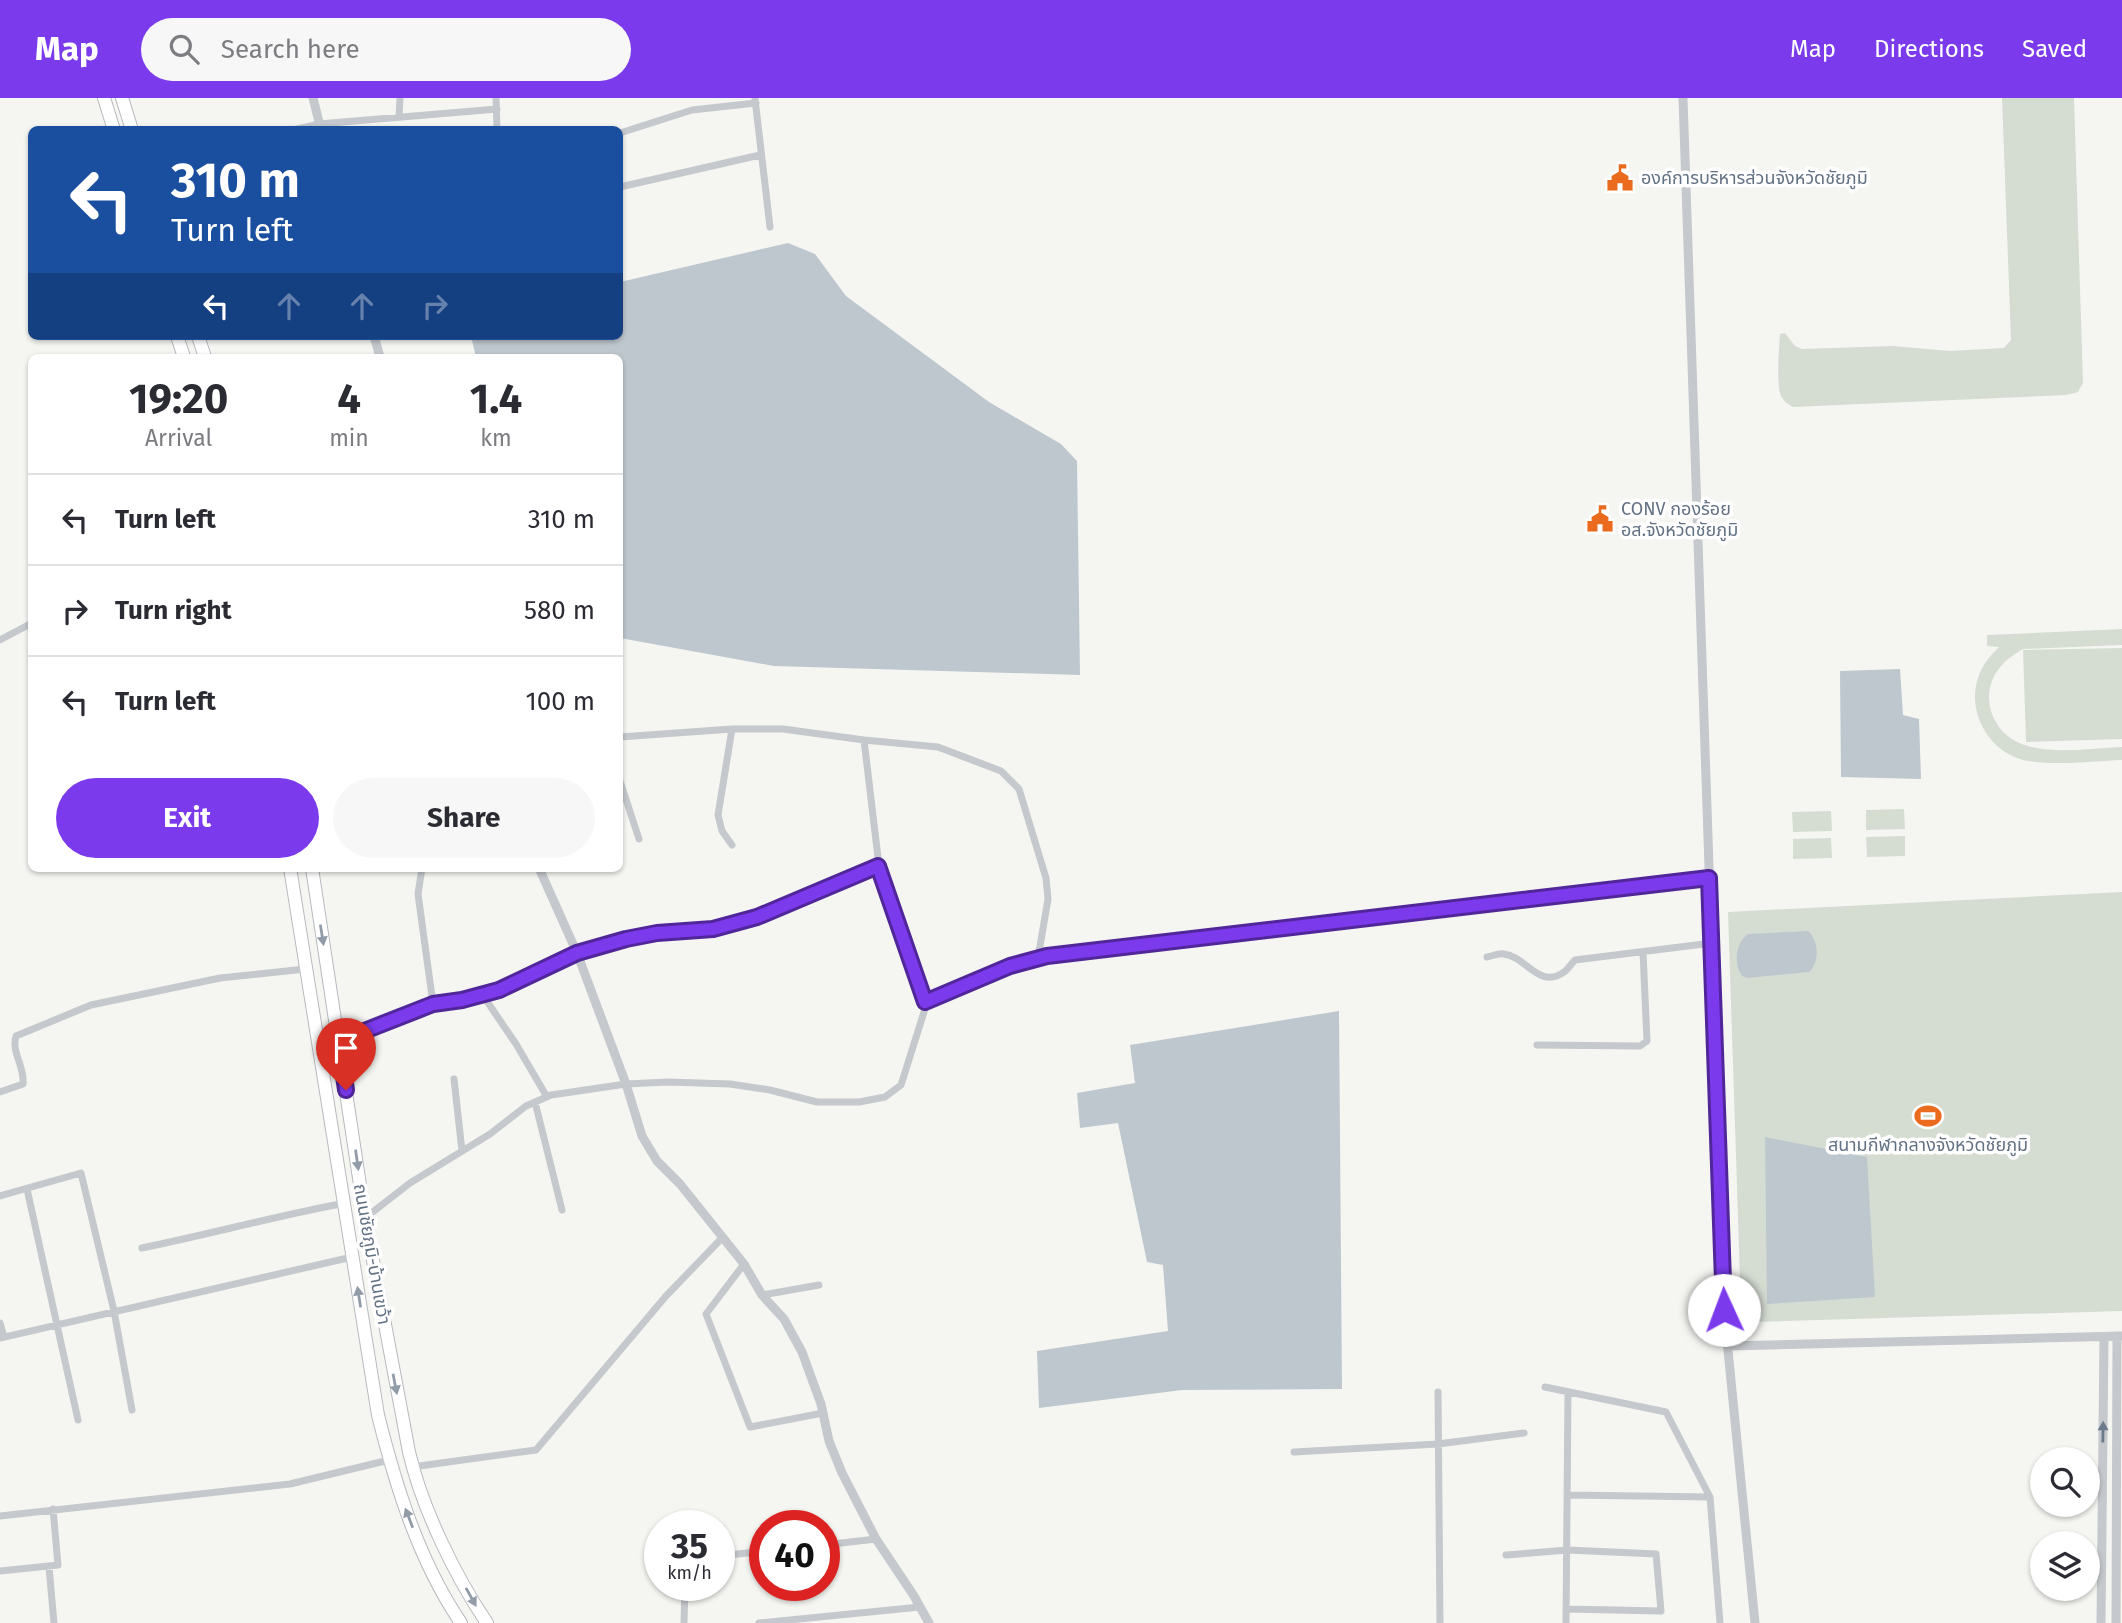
<!DOCTYPE html>
<meta charset="utf-8">
<style>
:root{--surface:#fff;--page:#f7f7f7;--text:#2b2b33;--muted:#7c7c81;--line:#e1e1e2;--accent:#7c3aed}
body{margin:0;font-family:"Fira Sans","Noto Sans Thai",sans-serif;background:var(--page);color:var(--text);height:100vh;display:flex;flex-direction:column;font-size:26px;white-space:nowrap}
*{box-sizing:border-box;margin:0}
p{font-size:23px;color:var(--muted)}
.icon{flex:none;width:38px;height:38px;fill:none;stroke:currentColor;stroke-width:2;stroke-linecap:round;stroke-linejoin:round}
.map{position:relative;flex:1;overflow:hidden}
.details{position:absolute;left:28px;top:256px;width:595px;height:518px;display:flex;flex-direction:column;background:var(--surface);border-radius:10px;box-shadow:0 2px 5px #0004}
.details>*{flex:none}
.banner{position:absolute;left:28px;top:28px;width:595px;height:214px;border-radius:10px;box-shadow:0 2px 5px #0004;background:#1a4fa0;color:#fff;overflow:hidden}
.buttons{position:absolute;left:2030px;top:1349px;display:grid;gap:14px}
.buttons a{display:grid;place-items:center;width:70px;height:70px;border-radius:50%;background:var(--surface);box-shadow:0 2px 5px #0004;font-size:35px}
.speed{position:absolute;left:644px;top:1412px;display:flex;gap:14px;font-size:35px;font-weight:700;text-align:center}
.speed>*{display:grid;place-content:center;width:91px;height:91px;border-radius:50%;background:var(--surface);box-shadow:0 2px 5px #0004;line-height:1}
.speed small{font-size:18px;font-weight:400}
.speed .limit{border:10px solid #d22;background:#fff;color:#111}
.pin{position:absolute;display:grid;place-items:center;width:60px;height:60px;color:#fff;margin:-72px -30px;border-radius:50% 50% 50% 0;rotate:-45deg;box-shadow:0 0 7px #0007}
.pin .icon{rotate:45deg}
.me{position:absolute;width:77px;margin:-38px;rotate:358deg;stroke-linejoin:round;filter:drop-shadow(0 0 5px #0008)}
.turn{display:flex;align-items:center;gap:24px;height:147px;padding:0 28px;font-size:32px}
.turn .icon{width:91px;height:91px;stroke-width:2.5}
.turn b{display:block;font-size:49px;line-height:60px}
.lanes{display:flex;align-items:center;height:66px;padding:0 28px;background:#0003;justify-content:center;gap:35px;direction:ltr}
.lanes .off{opacity:.35}
.eta{display:flex;justify-content:space-evenly;align-items:center;height:119px;text-align:center}
.eta b{font-size:42px;font-weight:700;line-height:49px}
.action{display:flex;gap:14px;margin-top:auto;padding:14px 28px}
.action a{flex:1;height:80px;border-radius:42px;background:var(--accent);color:#fff;font-size:28px;font-weight:700;line-height:80px;text-align:center}
.action a+a{background:var(--page);color:var(--text)}
ul{padding:0;list-style:none}
li{display:flex;align-items:center;gap:21px;height:91px;padding:0 28px;border-top:2px solid var(--line)}
li div{flex:1}
li b{display:block;font-size:26px}
li em{font-style:normal}
header{display:flex;align-items:center;gap:42px;box-sizing:border-box;height:98px;padding:0 35px;background:var(--accent);color:#fff}
header strong{font-size:33px}
nav{display:flex;gap:38px;margin-inline-start:auto;font-size:24px}
.search{width:490px;height:63px;background:var(--page);display:flex;align-items:center;gap:18px;box-sizing:border-box;padding:0 24px;border-radius:38px;color:var(--muted);font-size:26px}
.map>svg:first-child{display:block}
.green{fill:#d5ddd3}
.water{fill:#bec7ce}
.lines{fill:none;stroke-linecap:round;stroke-linejoin:round}
.primary-casing{stroke:#b6b9be;stroke-width:14}
.minor{stroke:#c5c8cc;stroke-width:7}
.tertiary{stroke:#c5c8cc;stroke-width:9}
.primary{stroke:#fff;stroke-width:12}
.oneway{fill:#929ca9}
.oneway2{fill:#6d7a8b}
.route-casing{stroke:#51269a;stroke-width:18}
.route{stroke:#7c3aed;stroke-width:12}
.labels{text-anchor:middle;stroke-width:7;stroke-linejoin:round;paint-order:stroke}
.poi-label{font-size:18px;fill:#637184;stroke:#fff;text-anchor:start}
.street-label{font-size:18px;fill:#637184;stroke:#fff}
</style>
<header>
<strong>Map</strong>
<div class="search"><svg class="icon" aria-label="search" viewBox="0 0 24 24"><circle cx="10" cy="10" r="6"/><path d="M15 15l6 6"/></svg>Search here</div>
<nav><a>Map</a><a>Directions</a><a>Saved</a></nav>
</header>
<div class="map">
<svg width="2122" height="1525" viewBox="0 0 2122 1525">
<rect width="100%" height="100%" fill="#f5f6f2"/>
<path class="green" d="M2002,0H2074L2083,285L2078,294L2066,297L1793,309C1788,306 1784,304 1781,298C1776,285 1779,251 1780,236L1785,235L1795,248L1802,251L1892,248L1950,253L2004,250L2011,242Z
M2122,531V547L2023,551C2004,562 1991,575 1989,597C1989,607 1991,616 1996,624C2017,664 2084,650 2122,649V662C2094,663 2046,669 2020,661C1987,651 1967,612 1978,580C1982,567 1990,558 1999,549L1987,548V537Z
M2122,550V641L2026,644L2023,552Z
M1904,711L1905,731L1866,732V712Z
M1831,713L1832,733L1793,734L1792,714Z
M1905,738V758L1867,759L1866,739Z
M1831,740L1832,760L1793,761V741Z
M2122,794V1213L1753,1224L1741,1212L1728,814Z"/>
<path class="water" d="M788,145L815,156L846,198L989,304L1061,346L1077,363L1080,577L774,568L620,540V259H476L471,238H620V184Z
M1900,571L1903,617L1919,621L1921,681L1841,679L1840,573Z
M1808,833C1819,842 1820,865 1809,874L1747,880L1742,878C1733,866 1736,844 1748,836Z
M1339,913L1342,1291L1182,1292L1039,1310L1037,1253L1168,1233L1163,1167L1147,1164L1118,1025L1080,1030L1077,995L1135,985L1130,947Z
M1765,1039L1867,1059L1875,1199L1767,1206Z"/>
<g class="lines">
<g class="primary-casing">
<path id="primary" d="M104,0L114,32
M122,0L132,32
M177,238L184,259
M198,238L205,259
M290,770L378,1317C396,1389 419,1463 461,1525
M312,770L365,1120L409,1354C422,1410 455,1478 487,1525"/>
</g>
<path class="minor" d="M496,0L497,32
M755,1L770,129
M399,19L400,0
M293,32L319,26L497,11
M620,35L692,12L756,5
M620,89L760,57
M0,542L32,525
M620,639L732,631H783L864,642L938,649L1001,673L1019,691L1046,780L1048,801L1038,860
M620,683L639,741
M732,747L722,733L718,717L732,631
M422,770L418,796L433,906
M1487,859C1492,858 1499,855 1504,856C1526,858 1539,892 1564,874C1568,871 1571,866 1575,862L1712,845
M482,896L516,946L547,999
M925,904L1010,868L1047,858L1709,780
M339,943L433,906L462,902L499,892L577,855L626,841L657,835L713,830L757,819L879,768
M1537,947L1640,948L1647,943L1643,854
M454,981L462,1053
M0,994L23,986C25,969 11,954 16,938L91,907L220,880L305,871
M535,1004L562,1112
M27,1091L78,1322
M0,1098L81,1075L114,1213L132,1312
M365,1120L410,1085L490,1036L526,1008L551,997L626,986L668,984L730,986L770,992L817,1004H859L885,999L901,987L924,914L925,904L879,768L864,642
M142,1150C210,1136 276,1118 345,1105
M744,1166L706,1216L750,1329L823,1315
M762,1197L819,1187
M0,1225L4,1239
M0,1240L352,1159
M1545,1289L1666,1314L1710,1399L1720,1525
M1438,1294L1440,1525
M1294,1354L1438,1346L1524,1335
M412,1369L536,1352L666,1198L722,1140
M1568,1397L1710,1399
M0,1418L290,1386L389,1362
M824,1447L876,1441
M1506,1457L1568,1452L1656,1456L1661,1513L1566,1511
M719,1458L765,1453
M49,1469L54,1525
M0,1473L58,1467L53,1411
M684,1525L685,1488
M759,1525L920,1509
M1566,1525L1568,1294"/>
<path class="tertiary" d="M313,0L321,32
M1683,0L1724,1212L1755,1525
M374,238L380,259
M539,770L577,855L626,986L642,1038L657,1063L680,1086L744,1166L762,1197L784,1221L802,1254L821,1306L829,1343L842,1375L876,1441L914,1498L929,1525
M1728,1248L2122,1238
M2101,1525L2104,1239
M2116,1525L2117,1238"/>
<use href="#primary" class="primary"/>
</g>
<defs><path id="oneway-solid" d="M-6-.8H1V-3.2L6.5 0L1 3.2V.8H-6Z" transform="scale(1.75)"/></defs>
<g class="oneway">
<use href="#oneway-solid" transform="translate(322 837) rotate(81)"/>
<use href="#oneway-solid" transform="translate(357 1062) rotate(82)"/>
<use href="#oneway-solid" transform="translate(359 1199) rotate(-99)"/>
<use href="#oneway-solid" transform="translate(395 1286) rotate(79)"/>
<use href="#oneway-solid" transform="translate(409 1420) rotate(-111)"/>
<use href="#oneway-solid" transform="translate(471 1499) rotate(61)"/>
</g>
<use class="oneway2" href="#oneway-solid" transform="translate(2103 1334) rotate(-89)"/>
<g class="lines">
<g class="route-casing">
<path id="route" d="M346,992L339,943L433,906L462,902L499,892L577,855L626,841L657,835L713,831L757,819L878,768L925,904L1010,868L1047,858L1709,780L1724,1212"/>
</g>
<use href="#route" class="route"/>
</g>
<defs>
<g id="civic-bare" transform="scale(2.1)"><path d="M-.6-6.5H3V-4.5H.6V-3L4-1V1h2V6H-6V1h2V-1L-.6-3ZM-1.2 2.5V6h2.4V2.5Z" fill="#ea6b1e" stroke="#fff" stroke-width="2.5" paint-order="stroke"/></g>
<g id="stadium-bare" transform="scale(2.1)"><path d="M0-5a6.5 5 0 1 0 0 10a6.5 5 0 1 0 0-10ZM-3.5-1.8h7v3.6h-7Z" fill="#ea6b1e" stroke="#fff" stroke-width="2.5" paint-order="stroke"/></g>
</defs>
<g fill-rule="evenodd">
<use href="#civic-bare" x="1620" y="80"/>
<use href="#civic-bare" x="1600" y="421"/>
<use href="#stadium-bare" x="1928" y="1018"/>
</g>
<g class="labels">
<g class="poi-label">
<text x="1641" y="86">องค์การบริหารส่วนจังหวัดชัยภูมิ</text>
<text x="1621" y="417">CONV กองร้อย<tspan x="1621" dy="21">อส.จังหวัดชัยภูมิ</tspan></text>
<text x="1928" y="1053" text-anchor="middle">สนามกีฬากลางจังหวัดชัยภูมิ</text>
</g>
<g class="street-label">
<text transform="translate(372 1156) rotate(80)" y="6">ถนนชัยภูมิ-บ้านเขว้า</text>
</g>
</g>
</svg>
<div class="buttons">
<a><svg class="icon" aria-label="search" viewBox="0 0 24 24"><circle cx="10" cy="10" r="6"/><path d="M15 15l6 6"/></svg></a>
<a><svg class="icon" aria-label="layers" viewBox="0 0 24 24"><path d="M12 4l9 5-9 5-9-5zM3 14l9 5 9-5"/></svg></a>
</div>
<div class="speed"><div>35<small>km/h</small></div><div class="limit">40</div></div>
<div class="pin" style="left:346px;top:992px;background:#d93025"><svg class="icon" aria-label="arrive" viewBox="0 0 24 24"><path d="M6 21V4h12l-3 4 3 4H6"/></svg></div>
<svg class="me" style="left:1724px;top:1212px" viewBox="-20 -20 40 40"><circle r="19" fill="#fff"/><path d="M0-13L10 11 0 6-10 11z" fill="#7c3aed"/></svg>
<div class="banner">
<div class="turn"><svg class="icon" aria-label="left" viewBox="0 0 24 24"><path d="M17 20v-9H6M10 6l-5 5 5 5"/></svg><div><b>310 m</b>Turn left</div></div>
<div class="lanes"><svg class="icon" aria-label="left" viewBox="0 0 24 24"><path d="M17 20v-9H6M10 6l-5 5 5 5"/></svg><svg class="icon off" aria-label="ahead" viewBox="0 0 24 24"><path d="M12 20V5M6 11l6-6 6 6"/></svg><svg class="icon off" aria-label="ahead" viewBox="0 0 24 24"><path d="M12 20V5M6 11l6-6 6 6"/></svg><svg class="icon off" aria-label="right" viewBox="0 0 24 24"><path d="M7 20v-9h11M14 6l5 5-5 5"/></svg></div>
</div>
<section class="details">
<div class="eta">
<div><b>19:20</b><p>Arrival</p></div>
<div><b>4</b><p>min</p></div>
<div><b>1.4</b><p>km</p></div>
</div>
<ul>
<li><svg class="icon" aria-label="left" viewBox="0 0 24 24"><path d="M17 20v-9H6M10 6l-5 5 5 5"/></svg><div><b>Turn left</b></div><em>310 m</em></li>
<li><svg class="icon" aria-label="right" viewBox="0 0 24 24"><path d="M7 20v-9h11M14 6l5 5-5 5"/></svg><div><b>Turn right</b></div><em>580 m</em></li>
<li><svg class="icon" aria-label="left" viewBox="0 0 24 24"><path d="M17 20v-9H6M10 6l-5 5 5 5"/></svg><div><b>Turn left</b></div><em>100 m</em></li>
</ul>
<div class="action"><a>Exit</a><a>Share</a></div>
</section>
</div>
